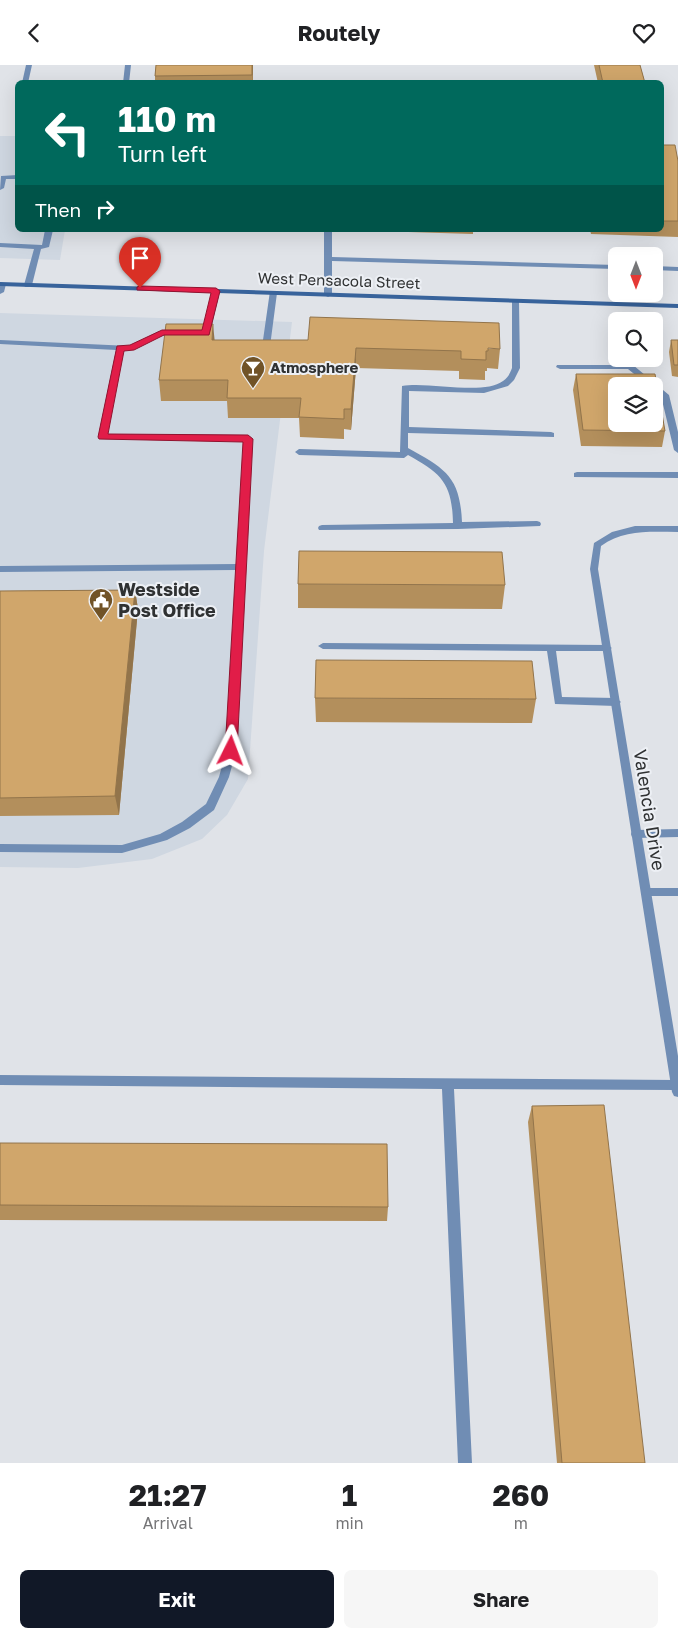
<!DOCTYPE html>
<style>
:root{--surface:#fff;--page:#f6f6f6;--text:#202124;--muted:#757577;--accent:#111827}
body{margin:0;font-family:"Golos Text",sans-serif;background:var(--page);color:var(--text);height:100vh;display:flex;flex-direction:column;font-size:19px;white-space:nowrap}
*{box-sizing:border-box;margin:0}
p{font-size:16px;color:var(--muted)}
.icon{flex:none;width:28px;height:28px;fill:none;stroke:currentColor;stroke-width:2;stroke-linecap:round;stroke-linejoin:round}
.map{position:relative;height:1398px;overflow:hidden}
.details{display:flex;flex-direction:column;background:var(--surface);flex:1}
.details>*{flex:none}
.banner{position:absolute;left:15px;top:15px;width:649px;height:152px;border-radius:8px;box-shadow:0 5px 20px #0002;background:#00695c;color:#fff;overflow:hidden}
.needle{width:32px;rotate:180deg}
.fabs{position:absolute;left:608px;top:182px;display:grid;gap:10px}
.fabs a{display:grid;place-items:center;width:55px;height:55px;border-radius:8px;background:var(--surface);box-shadow:0 5px 20px #0002;font-size:25px}
.pin{position:absolute;display:grid;place-items:center;width:42px;height:42px;color:#fff;margin:-51px -21px;border-radius:50% 50% 50% 0;rotate:-45deg;box-shadow:0 0 5px #0007}
.pin .icon{rotate:45deg}
.me{position:absolute;width:55px;margin:-28px;rotate:3deg;stroke-linejoin:round;filter:drop-shadow(0 0 4px #0008)}
.turn{display:flex;align-items:center;gap:18px;height:105px;padding:0 20px;font-size:22px}
.turn .icon{width:65px;height:65px;stroke-width:2.5}
.turn b{display:block;font-size:35px;line-height:42px}
.then{display:flex;align-items:center;height:48px;padding:0 20px;background:#0003;gap:10px;font-size:19px}
.eta{display:flex;justify-content:space-evenly;align-items:center;height:85px;text-align:center}
.eta b{font-size:30px;font-weight:700;line-height:35px}
.primary-button{display:flex;gap:10px;margin-top:auto;padding:10px 20px}
.primary-button a{flex:1;height:58px;border-radius:8px;background:var(--accent);color:#fff;font-size:20px;font-weight:700;line-height:58px;text-align:center}
.primary-button a+a{background:var(--page);color:var(--text)}
header{display:flex;justify-content:space-between;align-items:center;height:65px;padding:0 20px;background:var(--surface);font-size:22px;font-weight:700}
.map>svg:first-child{display:block}
.built{fill:#cfd7e1}
.lines{fill:none;stroke-linecap:round;stroke-linejoin:round}
.lane{fill:#708db4;fill-rule:evenodd}
.street{fill:#708db4;fill-rule:evenodd}
.secondary{fill:#38639b;fill-rule:evenodd}
.wall{fill:#b38f5c}
.shaded-wall{fill:#92744b}
.building{fill:#d0a66b;stroke:#92744b;fill-rule:evenodd}
.route{fill:#e11d48;stroke:#92132f}
.labels{text-anchor:middle;stroke-width:4;stroke-linejoin:round;paint-order:stroke}
.far-street-label{font-size:15px;fill:#2f3132;stroke:#edf0f5}
.far-poi-label{font-size:15px;font-weight:bold;fill:#2f3132;stroke:#edf0f5;text-anchor:start}
.poi-label{font-size:18px;font-weight:bold;fill:#2f3132;stroke:#edf0f5;text-anchor:start}
.street-label{font-size:18px;fill:#2f3132;stroke:#edf0f5}
</style>
<header><svg class="icon" aria-label="back" viewBox="0 0 24 24"><path d="M15 5l-7 7 7 7"/></svg>Routely<svg class="icon" aria-label="heart" viewBox="0 0 24 24"><path d="M12 20l-8-8c-3-5 5-10 8-4 3-6 11-1 8 4z"/></svg></header>
<div class="map">
<svg width="678" height="1398" viewBox="0 0 678 1398">
<rect width="100%" height="100%" fill="#e0e3e8"/>
<path class="built" d="M0,71H17L18,165H65L60,195L0,193Z
M0,248L292,257L264,486L248,714L227,750L202,774L152,794L78,803L0,802Z"/>
<g class="lines">
<path class="lane" d="M26,0H32L28,18H22Z
M125,0H131L129,18H123Z
M18,110V114H6L4,123L0,125L1,111Z
M45,165H53L49,182L41,184L32,220L28,222H25L24,220L34,184L0,182V178L42,180Z
M324,165H332V192L616,200V204L332,196V230L328,232L324,230Z
M654,201L678,202V206L654,205Z
M0,217L6,219L4,227L0,229Z
M213,224H219L220,226L210,268L206,270H199V266H203Z
M270,226H276L277,228L269,289L265,291L261,289Z
M512,234H518L519,236L520,303L514,315L508,321L484,328L409,326V362L551,367L554,368V372L408,368V383C446,404 460,412 462,457L537,456L540,457L541,459L540,461L458,464L319,465L318,463L319,461L322,460L453,458C452,418 442,409 408,390L404,393L299,390L295,387L299,384L400,387L402,321C428,316 483,331 503,316C508,313 510,308 512,303Z
M159,266H178L182,268C176,272 169,269 162,271C148,275 139,286 124,285L107,369L248,370L252,373L236,686L229,712L214,745L190,763L167,775L122,788L0,787V779L122,780L160,769L182,757L206,739L219,712L226,686L236,505L0,507V501L237,499L244,376L99,374L98,372L116,285L0,279V275L130,281Z
M557,300H633L669,330L678,367V388L674,385L661,331L654,325V321H649L628,304H560L556,302Z
M577,407H678V413L574,412V408Z
M323,578L607,580L612,583L607,586H556L562,632L616,633L621,637L616,641L555,639L547,586L323,584L318,581Z
M678,764V772L636,773L632,772L631,769L632,766L636,765Z
M646,823H678V831H646L642,830L641,827L642,824Z
M0,1010L677,1015L678,1025L454,1024L472,1398H458L442,1024L0,1020Z"/>
<path class="street" d="M635,461H678V467C651,467 624,464 601,481L598,504L678,991V1032L674,1031L672,1027L590,504L594,478L612,467Z"/>
<path class="secondary" d="M0,217L678,239V243L0,221Z"/>
</g>
<path class="wall" d="M156,0H253V18H155V11Z
M594,0H640L645,18H598Z
M661,80L678,96V172L591,169L590,165H661Z
M376,165H473V169L376,166Z
M215,275L500,284L498,304L487,303V306H485V315L459,314V306L356,303L351,365L344,364V374L300,372L299,353H228L227,336H161L159,315Z
M671,275H678V312L672,311L669,287Z
M576,309L665,366L662,382L581,381L573,325Z
M298,519L505,520L502,544L298,543Z
M135,525L138,544L119,750L0,751V526Z
M315,633L536,634L532,658L316,657Z
M532,1041L645,1398H557L528,1057Z
M0,1078L388,1142L387,1156L0,1155Z"/>
<path class="shaded-wall" d="M252,0H253V18Z
M213,259L215,279L212,275Z
M356,283V303L351,365V344Z
M135,525L138,544L119,750L115,731Z"/>
<path class="building" d="M156,0H252V10L155,11Z
M599,0H640L645,18H603Z
M661,80H675L678,96V156H661Z
M310,252L499,258L500,284L488,283V286H486V295L461,294V286L356,283L351,344H344V354L299,352L301,333H227L228,315H159L166,259H213L212,275H308Z
M671,275H678V300H674Z
M576,309H655L665,366L583,365ZM616,321H654V359H616Z
M299,486L502,487L505,520L298,519Z
M135,525L115,731L0,733V526Z
M316,595L532,596L536,634L315,633Z
M604,1040L645,1398H562L532,1041Z
M0,1078L387,1079L388,1142L0,1140Z"/>
<path class="route" d="M140,221L216,223L220,226L209,270H164L134,285L124,286L108,369L248,370L253,374L237,686L231,691L225,686L243,377L99,374L98,372L117,281L130,280L162,265H202L211,228L137,225V222Z"/>
<defs>
<g id="bar-pin" transform="scale(1.25)"><path d="M0 17L-7.5 6A9.5 9.5 0 1 1 7.5 6Z" fill="#715327" stroke="#edf0f5"/><path d="M-6-5H6L.8 .8V4.5H3.5V6h-7V4.5H-.8V.8Z" fill="#fff"/></g>
<g id="civic-pin" transform="scale(1.25)"><path d="M0 17L-7.5 6A9.5 9.5 0 1 1 7.5 6Z" fill="#715327" stroke="#edf0f5"/><path d="M-.6-6.5H3V-4.5H.6V-3L4-1V1h2V6H-6V1h2V-1L-.6-3ZM-1.2 2.5V6h2.4V2.5Z" fill="#fff"/></g>
</defs>
<g fill-rule="evenodd">
<use href="#bar-pin" x="253" y="303"/>
<use href="#civic-pin" x="101" y="535"/>
</g>
<g class="labels">
<g class="far-street-label">
<text transform="translate(339 216) rotate(2)" y="5">West Pensacola Street</text>
</g>
<g class="far-poi-label">
<text x="270" y="308">Atmosphere</text>
</g>
<g class="poi-label">
<text x="118" y="531">Westside<tspan x="118" dy="21">Post Office</tspan></text>
</g>
<g class="street-label">
<text transform="translate(649 745) rotate(81)" y="6">Valencia Drive</text>
</g>
</g>
</svg>
<div class="fabs">
<a><svg class="needle" viewBox="-14 -14 28 28"><path d="M0-13l5 13h-10z" fill="#e53935"/><path d="M0 13l5-13h-10z" fill="#757577"/></svg></a>
<a><svg class="icon" aria-label="search" viewBox="0 0 24 24"><circle cx="10" cy="10" r="6"/><path d="M15 15l6 6"/></svg></a>
<a><svg class="icon" aria-label="layers" viewBox="0 0 24 24"><path d="M12 4l9 5-9 5-9-5zM3 14l9 5 9-5"/></svg></a>
</div>
<div class="pin" style="left:140px;top:223px;background:#d93025"><svg class="icon" aria-label="arrive" viewBox="0 0 24 24"><path d="M6 21V4h12l-3 4 3 4H6"/></svg></div>
<svg class="me" style="left:231px;top:686px" viewBox="-20 -20 40 40"><path d="M0-17L14 15 0 8-14 15z" fill="#e11d48" stroke="#fff" stroke-width="4"/></svg>
<div class="banner">
<div class="turn"><svg class="icon" aria-label="left" viewBox="0 0 24 24"><path d="M17 20v-9H6M10 6l-5 5 5 5"/></svg><div><b>110 m</b>Turn left</div></div>
<div class="then">Then<svg class="icon" aria-label="right" viewBox="0 0 24 24"><path d="M7 20v-9h11M14 6l5 5-5 5"/></svg></div>
</div>
</div>
<section class="details">
<div class="eta">
<div><b>21:27</b><p>Arrival</p></div>
<div><b>1</b><p>min</p></div>
<div><b>260</b><p>m</p></div>
</div>
<div class="primary-button"><a>Exit</a><a>Share</a></div>
</section>
